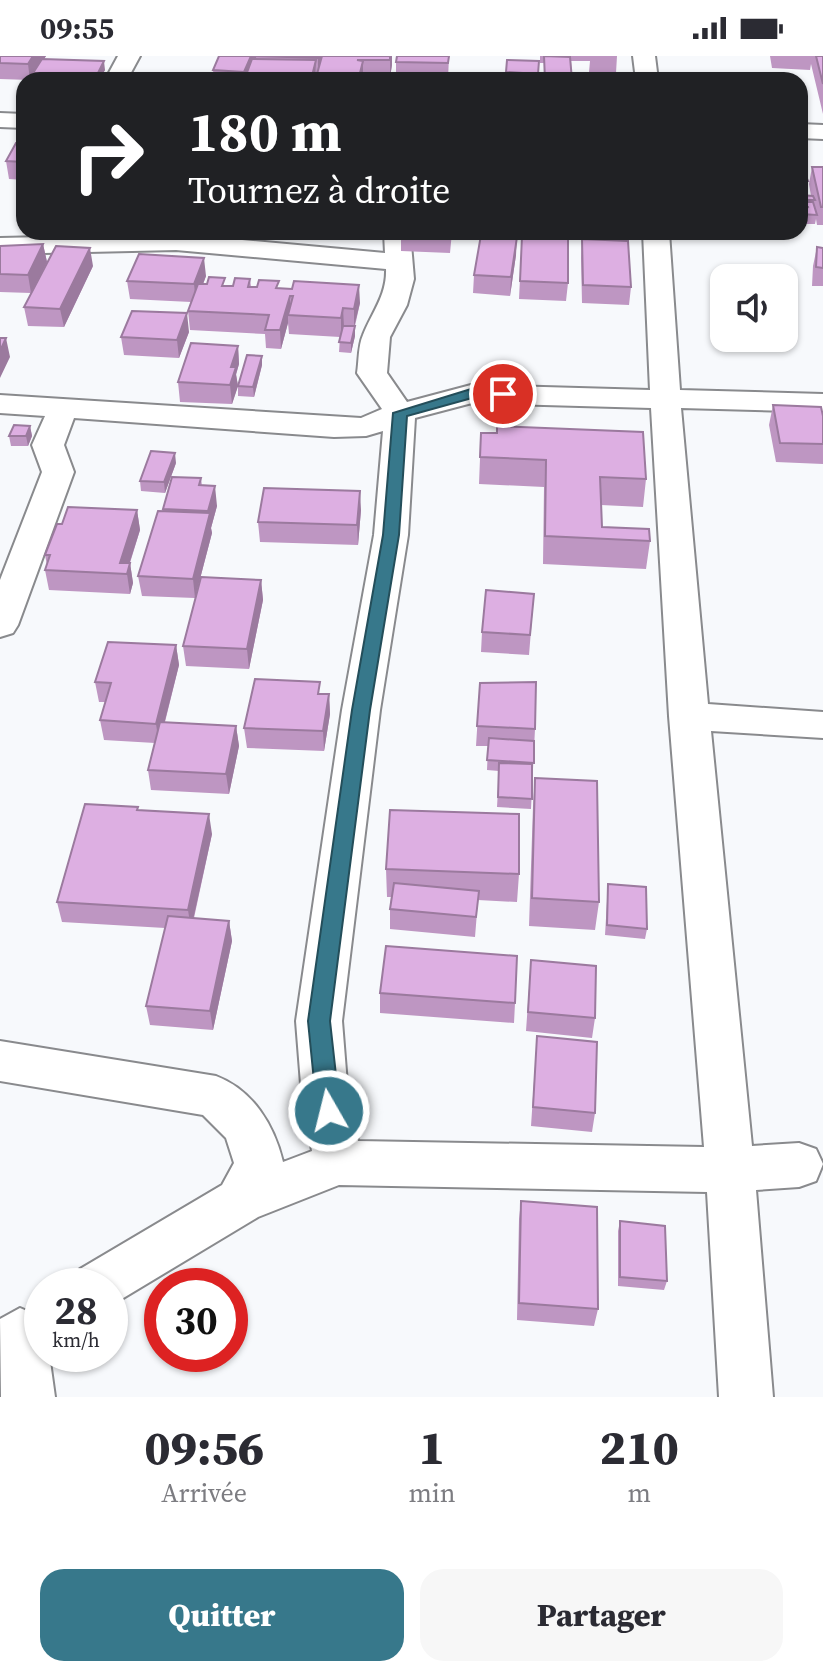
<!DOCTYPE html>
<html lang="fr">
<meta charset="utf-8">
<style>
:root{--surface:#fff;--page:#f7f7f7;--text:#2b2b33;--muted:#7c7c81;--accent:#37788b}
body{margin:0;font-family:"Source Serif 4",serif;background:var(--page);color:var(--text);height:100vh;display:flex;flex-direction:column;font-size:30px;white-space:nowrap}
*{box-sizing:border-box;margin:0}
p{font-size:26px;color:var(--muted)}
.icon{flex:none;width:44px;height:44px;fill:none;stroke:currentColor;stroke-width:2;stroke-linecap:round;stroke-linejoin:round}
.map{position:relative;height:1341px;overflow:hidden}
.details{display:flex;flex-direction:column;background:var(--surface);flex:1}
.details>*{flex:none}
.guide{position:absolute;left:16px;top:16px;width:792px;height:168px;border-radius:24px;box-shadow:0 2px 6px #0004;background:#202124;color:#fff;overflow:hidden}
.fabs{position:absolute;left:710px;top:208px;display:grid;gap:16px}
.fabs a{display:grid;place-items:center;width:88px;height:88px;border-radius:16px;background:var(--surface);box-shadow:0 2px 6px #0004;font-size:40px}
.speed{position:absolute;left:24px;top:1212px;display:flex;gap:16px;font-size:40px;font-weight:700;text-align:center}
.speed>*{display:grid;place-content:center;width:104px;height:104px;border-radius:50%;background:var(--surface);box-shadow:0 2px 6px #0004;line-height:1}
.speed small{font-size:20px;font-weight:400}
.speed .limit{border:12px solid #d22;background:#fff;color:#111}
.pin{position:absolute;display:grid;place-items:center;width:68px;height:68px;color:#fff;margin:-34px;border:4px solid #fff;border-radius:50%;box-shadow:0 2px 8px #0007}
.me{position:absolute;width:88px;margin:-44px;rotate:352deg;stroke-linejoin:round;filter:drop-shadow(0 0 6px #0008)}
.turn{display:flex;align-items:center;gap:28px;height:168px;padding:0 40px;font-size:36px}
.turn .icon{width:104px;height:104px;stroke-width:2.5}
.turn b{display:block;font-size:56px;line-height:68px}
.eta{display:flex;justify-content:space-evenly;align-items:center;height:136px;text-align:center}
.eta b{font-size:48px;font-weight:800;line-height:56px}
.action{display:flex;gap:16px;margin-top:auto;padding:16px 40px}
.action a{flex:1;height:92px;border-radius:24px;background:var(--accent);color:#fff;font-size:32px;font-weight:800;line-height:92px;text-align:center}
.action a+a{background:var(--page);color:var(--text)}
.status{display:flex;justify-content:space-between;align-items:center;height:56px;padding:0 40px;background:var(--surface);direction:ltr}
.status svg{height:22px;fill:currentColor}
.map>svg:first-child{display:block}
.lines{fill:none;stroke-linecap:round;stroke-linejoin:round}
.minor-casing{stroke:#898a8d;stroke-width:4}
.minor{fill:#fff;fill-rule:evenodd}
.wall{fill:#be96c2}
.shaded-wall{fill:#9b7a9e}
.building{fill:#ddafe2;stroke:#9b7a9e;stroke-width:2}
.route{fill:#37788b;stroke:#244e5a;stroke-width:2}
</style>
<div class="status"><b>09:55</b><svg viewBox="0 0 49 12"><path d="M0 12V9h3v3zM5 12V6h3v6zM10 12V3h3v9zM15 12V0h3v12zM26 1h20v11H26zM47 4h2v5h-2z"/></svg></div>
<div class="map">
<svg width="823" height="1341" viewBox="0 0 823 1341">
<rect width="100%" height="100%" fill="#f7f9fc"/>
<g class="lines">
<g class="minor-casing">
<path id="minor" d="M118,0H140L127,24H105Z
M633,0H655L658,24H636Z
M0,57L24,58V72L0,71Z
M800,68L823,69V83L800,82Z
M384,176H410L414,223L407,249L390,281L387,317L407,346L471,329L650,334L643,176H669L680,334L823,338V356L681,352L708,648L823,656V682L711,675L752,1090L799,1087L816,1093L823,1108L816,1125L799,1131L756,1134L773,1341H719L707,1136L339,1129L258,1161L110,1250V1230H72L80,1213L222,1129L234,1107L226,1082L203,1059L0,1025V985L216,1020C253,1034 274,1069 283,1106L312,1095L301,1028L296,965L342,654L374,479L383,375L366,380L334,381L74,362L64,389L74,416L18,569L13,577L0,581V524L42,416L32,389L45,360L0,357V339L361,362L382,353L357,317C359,305 358,290 363,279C372,256 387,239 386,213L176,194L0,198V182L176,178L385,197ZM472,347L651,352L669,660L704,1091L358,1085L347,1028L342,965L380,654L408,479L415,362Z
M20,1252L39,1260L42,1298H49L55,1341H1L0,1263Z"/>
</g>
<use href="#minor" class="minor"/>
</g>
<path class="wall" d="M0,0H46L44,3L105,14L99,24H34L33,20L30,24L0,23Z
M219,0H392V9L390,21L363,20V24H317L316,19L315,24H214L213,14Z
M449,0L448,24L396,23V6Z
M540,0H617L616,17L589,16L590,5H571L572,24H544V7H540Z
M770,0H823V58L811,8L810,14L772,12Z
M539,5L538,24H505L506,16Z
M24,69V124L9,123L6,105L22,87L20,77Z
M812,111H823V169H817L816,163L815,168H800V139L811,140L809,128Z
M800,120L808,125L806,134H800Z
M401,176H452L450,197L401,195Z
M479,176H508L507,181L516,199L510,240L473,237L474,219L479,195Z
M522,180L568,227L566,245L519,243Z
M582,183L631,231L629,249L582,247L581,202Z
M43,188L47,206L31,237L0,236V190Z
M817,191L823,192V230H812L813,210Z
M93,210L64,271L28,270L24,251Z
M206,220L203,228L233,230L250,223L251,231L279,232L360,247L355,270V280L351,297L339,296L340,281L289,278L288,267L281,293L266,292L265,278L190,274L188,255L191,246L130,243L127,225Z
M189,276L179,302L124,299L121,281Z
M238,290L239,308L236,319L238,330L232,348L180,346L178,326Z
M262,300V309L254,341L238,340V330Z
M773,349L823,360V408L776,406L769,369Z
M30,370L32,380L28,390H11L9,380Z
M481,377L646,423L643,451L601,449L602,471L650,485L646,513L543,508L544,431L479,428Z
M176,407L165,437L141,435L140,425Z
M201,422L202,430L217,450L211,472L212,477L195,542L142,540L138,520L163,453Z
M137,454L140,474L130,507L133,527L130,538L49,534L45,514L47,509L45,499L62,468Z
M361,454L358,489L260,486L258,466Z
M261,524L263,544L249,613L186,610L183,590Z
M534,538L529,599L481,596L482,576Z
M176,589L179,609L165,666L236,670L239,690L229,738L151,734L148,714L155,687L104,684L100,664L105,646H99L95,626Z
M480,627L535,673L531,753L497,751L499,715L487,714L488,690H476Z
M320,638H329L330,658L324,695L247,692L244,672Z
M535,722L599,846L595,874L529,870L533,750Z
M138,751V754L212,778L194,862L229,865L232,885L213,974L150,969L146,950L165,872L62,866L57,846Z
M386,813L519,818L517,846L478,844L475,881L390,873V853L391,841H387Z
M608,828L647,873L645,883L605,879Z
M531,904L595,962L592,982L526,975Z
M380,937L515,947L514,967L380,957Z
M537,980L595,1057L592,1076L531,1070Z
M521,1145L598,1253L594,1270L517,1264L519,1163Z
M620,1165L667,1225L664,1234L618,1230V1175Z"/>
<path class="shaded-wall" d="M33,0H46L35,17H33V20L30,24L28,8Z
M251,0H257L256,1L257,6L244,24V16Z
M318,0H321V5L318,19Z
M390,0H392V9L390,21Z
M316,4L315,24H311Z
M104,5L105,14L99,24L98,17Z
M363,5V24H352V20Z
M517,181L516,199L510,240L511,221Z
M43,188L47,206L31,237L28,219Z
M90,192L93,210L64,271L60,253Z
M204,202L206,220L196,247L194,228Z
M359,229L360,247L354,271V253Z
M290,240V259H288V267L281,293L280,274Z
M343,252L344,271L341,281V262Z
M187,257L189,276L179,302L177,284Z
M355,270V280L351,297V287Z
M6,282L10,301L0,322V295Z
M238,290L239,308L236,318L238,330L232,348L230,329L231,311Z
M262,300V309L254,341L253,331Z
M30,370L32,380L28,390L26,380Z
M175,397L176,407L165,437L164,426Z
M215,430L217,450L211,472L212,477L195,542L193,523L209,460L208,455Z
M360,435L361,454L358,489L357,469Z
M137,454L140,474L126,518L120,507Z
M130,507L133,527L130,538L127,518Z
M261,524L263,544L249,613L247,593Z
M176,589L179,609L159,688L156,668Z
M329,638L330,658L324,695L323,675Z
M236,670L239,690L229,738L226,718Z
M209,758L212,778L191,873L188,854Z
M229,865L232,885L213,974L210,955Z"/>
<path class="building" d="M0,0H33L28,8L0,7Z
M219,0H251L244,16L213,14Z
M256,0H318V2Z
M322,0H390V4H357L363,5L360,17L352,20L317,18Z
M397,0H449L448,7L396,6Z
M544,0L570,1L572,24H545Z
M816,0H823V28Z
M42,3L104,5L98,17H33Z
M252,3L316,4L311,24L245,22Z
M507,4L539,5L538,18L506,16Z
M16,87H24V106L6,105Z
M812,111H823V151H821Z
M800,120H806L808,125H800Z
M800,139L813,140L815,144H800Z
M800,146H813L817,159L800,158V153L809,151H800Z
M401,176H451L450,179L401,177Z
M479,176H506V178Z
M481,179L517,181L511,221L474,219Z
M522,180L568,182V227L520,225Z
M582,183L628,185L631,231L583,229Z
M43,188L28,219L0,218V190Z
M56,190L90,192L60,253L24,251Z
M817,191L823,192V212L816,211Z
M139,198L204,202L194,228L127,225Z
M209,221L225,222L222,230H233L235,222L250,223L248,231H257L259,224L279,225L276,232L292,233L294,225L359,229L354,253L343,252L341,262L288,259L293,240H290L280,274H265L269,259L188,255L198,228H207Z
M132,255L187,257L177,284L121,281Z
M343,270H355L351,287L339,286Z
M0,282H6L0,295Z
M191,287L238,290L231,311H236L230,329L178,326Z
M247,299L262,300L253,331L238,330Z
M773,349L821,351L823,360V388L780,387Z
M14,369L30,370L26,380H9Z
M497,370L643,376L646,423L600,421L602,471L649,473L650,485L545,480L546,404L480,401L481,377H497Z
M151,395L175,397L164,426L140,425Z
M172,421L201,422L199,429L215,430L208,455L163,453Z
M264,432L360,435L357,469L258,466Z
M68,451L137,454L120,507H130L127,518L45,514L50,499H45L57,468H62Z
M158,455L210,457L193,523L138,520Z
M201,521L261,524L247,593L183,590Z
M486,534L534,538L530,579L482,576Z
M108,586L176,589L156,668L100,664L111,627L95,626Z
M255,623L320,626L318,638H329L323,675L244,672Z
M536,626L535,673L477,670L480,627Z
M160,666L236,670L226,718L148,714Z
M489,682L534,685V707L487,704Z
M499,707L532,708V743L498,741Z
M535,722L597,725L599,846L532,842Z
M85,748L138,751L137,754L209,758L188,854L57,846Z
M390,754L519,758V818L386,813Z
M394,827L479,835L476,861L390,853Z
M608,828L646,831L647,873L607,869Z
M168,860L229,865L210,955L146,950Z
M386,890L517,900L515,947L380,937Z
M531,904L596,910L595,962L528,956Z
M537,980L597,986L595,1057L533,1051Z
M521,1145L597,1151L598,1253L519,1247Z
M620,1165L665,1170L667,1225L620,1221Z"/>
<path class="route" d="M471,333L503,334L510,338L503,343L472,342L407,360L399,479L370,654L330,965L340,1055L337,1062L329,1065L321,1062L317,1055L308,965L352,654L383,479L393,357Z"/>
</svg>
<div class="fabs">
<a><svg class="icon" aria-label="sound" viewBox="0 0 24 24"><path d="M4 9h4l5-4v14l-5-4H4zM17 9q2 3 0 6"/></svg></a>
</div>
<div class="speed"><div>28<small>km/h</small></div><div class="limit">30</div></div>
<div class="pin" style="left:503px;top:338px;background:#d93025"><svg class="icon" aria-label="arrive" viewBox="0 0 24 24"><path d="M6 21V4h12l-3 4 3 4H6"/></svg></div>
<svg class="me" style="left:329px;top:1055px" viewBox="-20 -20 40 40"><circle r="17" fill="#37788b" stroke="#fff" stroke-width="3"/><path d="M0-11L8 9 0 5-8 9z" fill="#fff"/></svg>
<div class="guide">
<div class="turn"><svg class="icon" aria-label="right" viewBox="0 0 24 24"><path d="M7 20v-9h11M14 6l5 5-5 5"/></svg><div><b>180 m</b>Tournez à droite</div></div>
</div>
</div>
<section class="details">
<div class="eta">
<div><b>09:56</b><p>Arrivée</p></div>
<div><b>1</b><p>min</p></div>
<div><b>210</b><p>m</p></div>
</div>
<div class="action"><a>Quitter</a><a>Partager</a></div>
</section>
